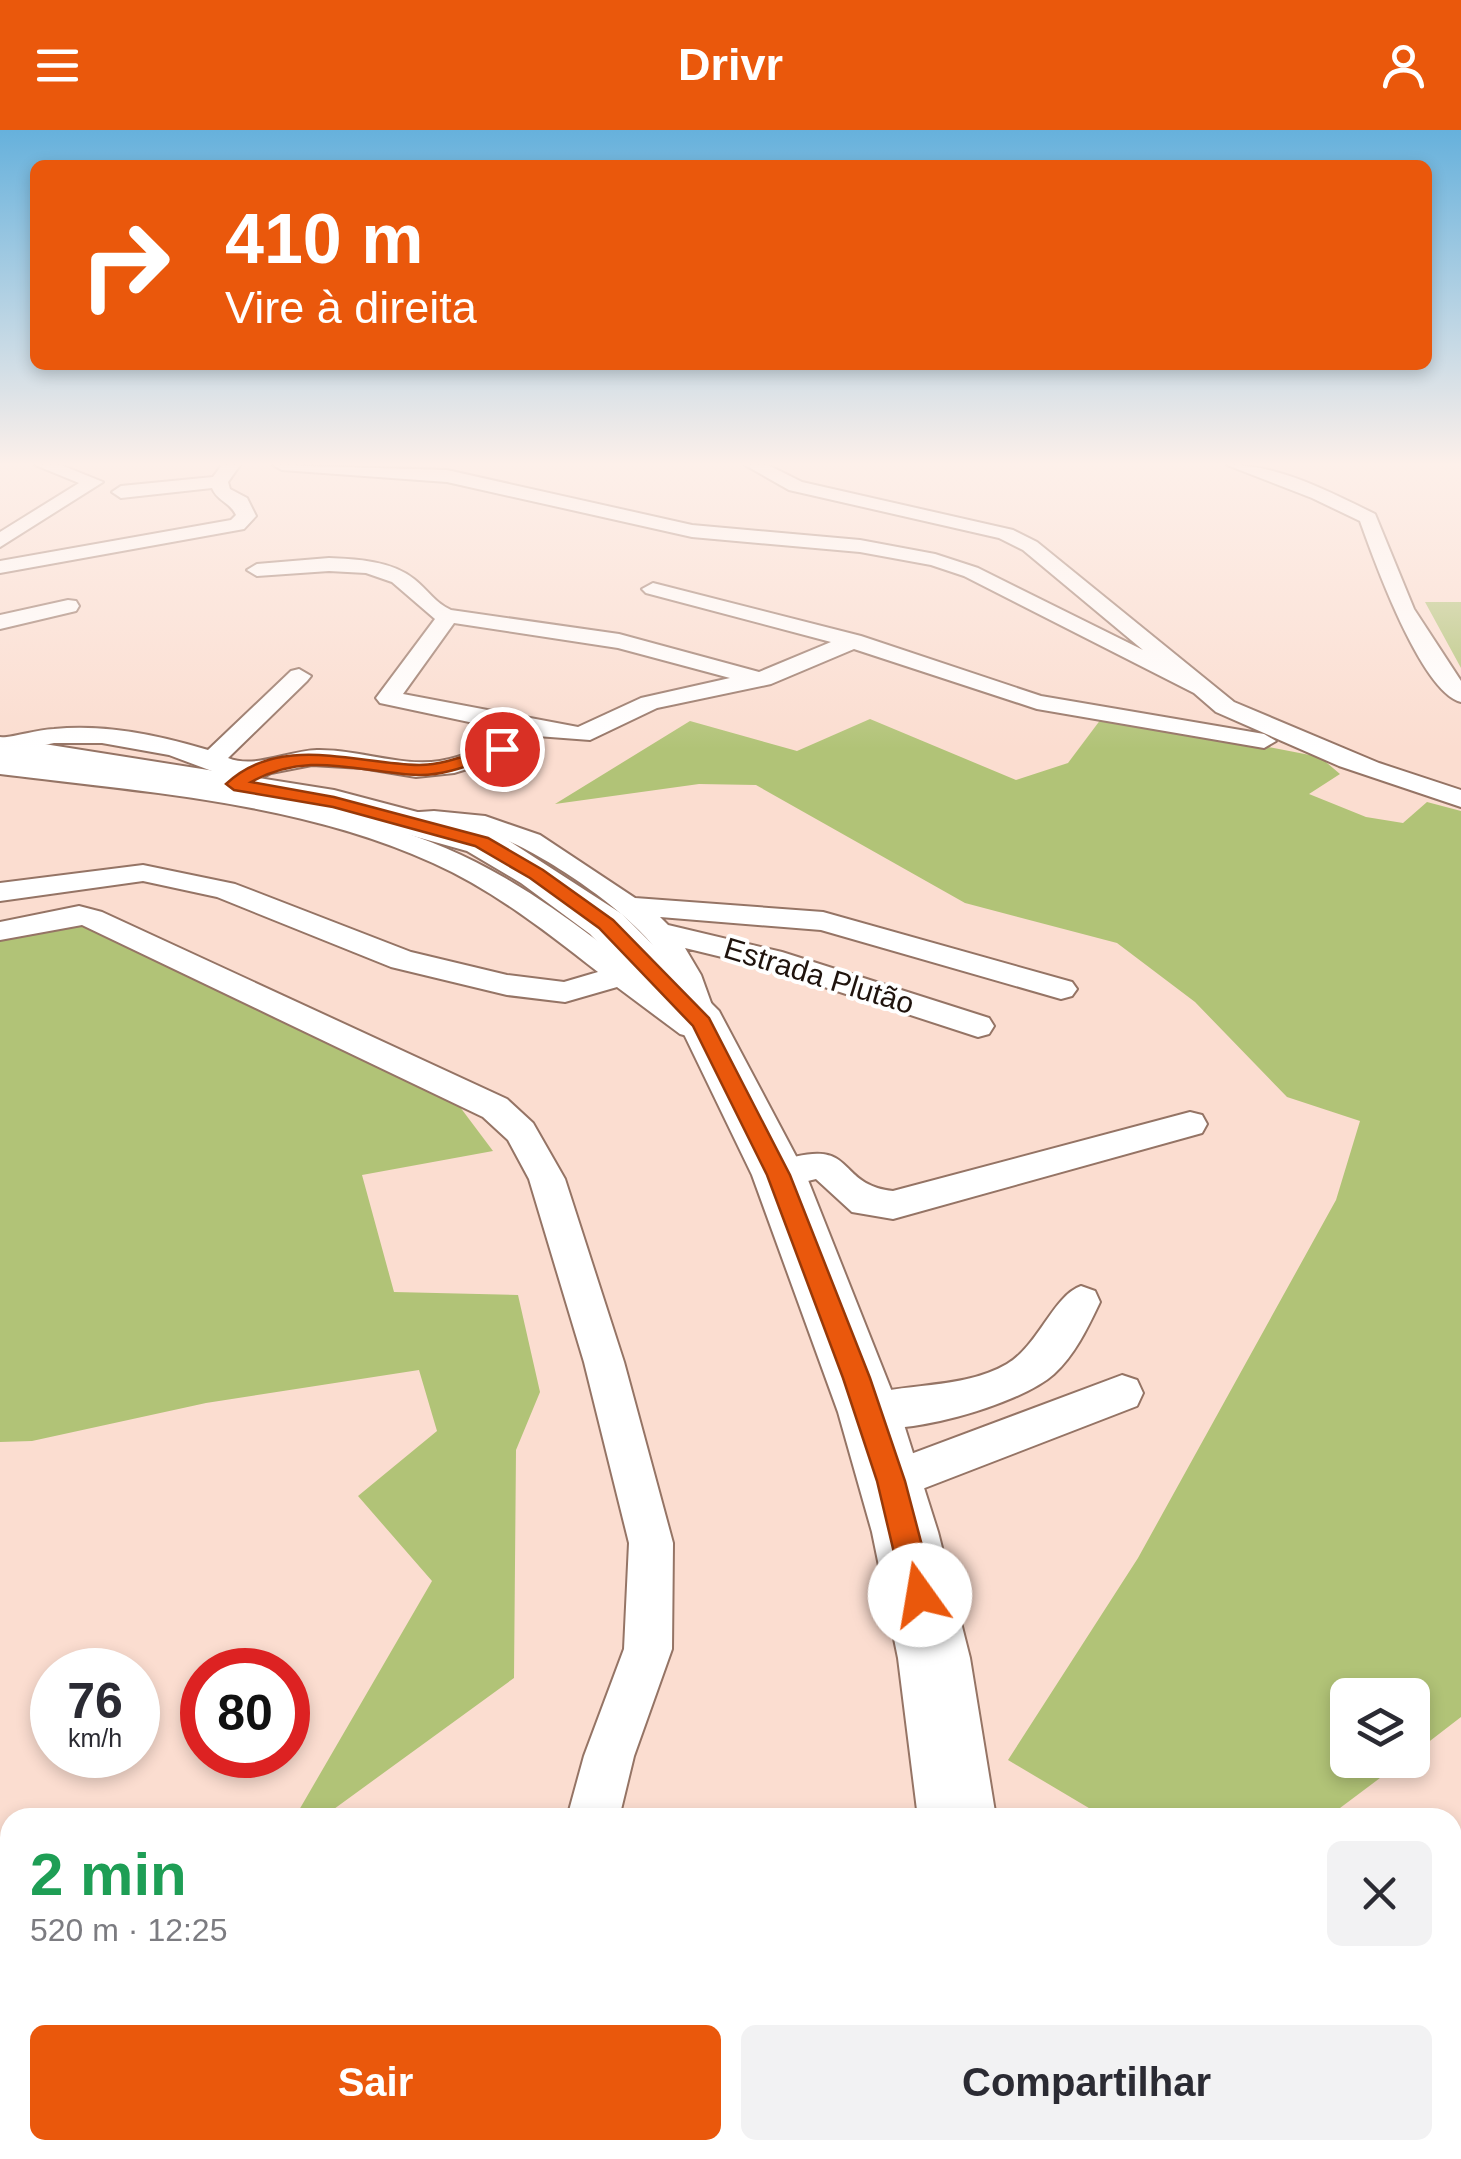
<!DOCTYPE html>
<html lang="pt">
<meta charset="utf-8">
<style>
:root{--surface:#fff;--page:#f2f2f3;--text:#2b2b33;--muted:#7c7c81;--accent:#ea580c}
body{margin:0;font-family:Helvetica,sans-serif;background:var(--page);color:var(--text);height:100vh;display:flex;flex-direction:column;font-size:38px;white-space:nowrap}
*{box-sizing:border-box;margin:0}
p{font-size:32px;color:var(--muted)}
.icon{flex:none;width:55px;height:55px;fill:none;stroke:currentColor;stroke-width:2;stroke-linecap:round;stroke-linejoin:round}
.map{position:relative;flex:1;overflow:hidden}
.panel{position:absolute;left:0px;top:1678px;width:1462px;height:352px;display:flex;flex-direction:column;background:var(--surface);border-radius:30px 30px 0 0;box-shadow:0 5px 15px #0003}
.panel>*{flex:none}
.banner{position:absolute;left:30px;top:30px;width:1402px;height:210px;border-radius:15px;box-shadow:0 5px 15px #0003;background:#ea580c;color:#fff;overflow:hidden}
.buttons{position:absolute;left:1330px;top:1548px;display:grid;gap:20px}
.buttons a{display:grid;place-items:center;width:100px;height:100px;border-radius:15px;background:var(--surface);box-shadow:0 5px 15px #0003;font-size:50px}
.speed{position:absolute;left:30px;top:1518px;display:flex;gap:20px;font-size:50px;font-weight:700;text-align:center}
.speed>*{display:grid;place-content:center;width:130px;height:130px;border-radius:50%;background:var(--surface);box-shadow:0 5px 15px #0003;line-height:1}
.speed small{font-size:25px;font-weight:400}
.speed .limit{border:15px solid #d22;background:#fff;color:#111}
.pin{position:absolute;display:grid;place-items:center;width:85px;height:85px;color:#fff;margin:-42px;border:5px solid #fff;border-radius:50%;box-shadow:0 2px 10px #0007}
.me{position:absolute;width:110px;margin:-55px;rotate:347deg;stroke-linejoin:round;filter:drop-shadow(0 0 8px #0008)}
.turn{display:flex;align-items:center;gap:35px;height:210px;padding:0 30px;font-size:45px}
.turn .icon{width:130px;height:130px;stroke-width:2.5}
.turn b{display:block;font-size:70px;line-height:85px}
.round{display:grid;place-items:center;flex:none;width:105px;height:105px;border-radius:15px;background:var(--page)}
.summary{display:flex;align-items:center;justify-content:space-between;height:170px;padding:0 30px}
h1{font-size:60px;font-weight:700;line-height:75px;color:#1e9e55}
.cta{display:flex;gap:20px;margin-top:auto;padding:20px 30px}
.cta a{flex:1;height:115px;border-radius:15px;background:var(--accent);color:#fff;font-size:40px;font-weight:700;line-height:115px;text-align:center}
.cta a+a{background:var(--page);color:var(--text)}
header{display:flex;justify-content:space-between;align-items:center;height:130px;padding:0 30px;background:var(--accent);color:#fff;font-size:45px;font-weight:700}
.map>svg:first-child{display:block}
.green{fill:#b1c377}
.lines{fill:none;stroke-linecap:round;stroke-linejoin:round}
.minor-casing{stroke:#957465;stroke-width:4}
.highway-casing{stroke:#957465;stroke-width:4}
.minor{fill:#fff;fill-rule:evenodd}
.highway{fill:#fff;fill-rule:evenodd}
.route{fill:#ea580c;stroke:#983908;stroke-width:2.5}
.labels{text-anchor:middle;stroke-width:8;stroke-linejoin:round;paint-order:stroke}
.street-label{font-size:30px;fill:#1f130d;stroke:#fff}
</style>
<header><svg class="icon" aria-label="menu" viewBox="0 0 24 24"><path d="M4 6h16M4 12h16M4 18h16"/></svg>Drivr<svg class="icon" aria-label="person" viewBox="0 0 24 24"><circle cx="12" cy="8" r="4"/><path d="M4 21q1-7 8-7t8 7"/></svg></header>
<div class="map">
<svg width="1461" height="2029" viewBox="0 0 1461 2029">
<rect width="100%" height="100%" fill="#fbddd0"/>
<path class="green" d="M1425,472H1461V538Z
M1104,585L1320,627L1340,644L1309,664L1366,687L1403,693L1427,672L1461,681V1587L1413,1624L1412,1565H1348V1630H1404L1328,1687H1104L1008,1630L1138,1428L1336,1070L1360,991L1287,967L1195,872L1117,813L965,773L756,655L699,654L555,674L690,591L797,621L870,589L1016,650L1068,633Z
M88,793L442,953L493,1021L362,1045L394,1162L518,1165L540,1262L516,1320L514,1548L323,1687H295L432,1451L358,1366L437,1301L419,1240L206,1273L32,1311L0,1312V800Z"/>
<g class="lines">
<g class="minor-casing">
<path id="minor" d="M35,335H61L103,352L0,417V402L79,353Z
M222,335H240L228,352L230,359L247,368L256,386L244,399L0,443V431L231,390L236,385C230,372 217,371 212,358L121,368L112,362L121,356L213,347Z
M273,335L447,340L692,395L860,410L935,424L978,438L1143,520L1023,420L999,408L789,360L745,335H768L802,352L1013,400L1037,412L1234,572L1379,633L1461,660V677L1339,636L1216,582L1194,563L964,446L931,435L860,422L692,407L447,352L282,340Z
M1227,335C1278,334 1330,362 1375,384L1414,479L1461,551V572C1421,562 1374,430 1360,391L1312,368Z
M329,428C357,429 392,431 414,449C428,460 435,473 451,480L619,504L759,542L831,512L646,463L642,459L653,453L861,506L1041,566L1264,604L1276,611L1264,618L1037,579L854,519L771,554L657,578L590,610L537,606L490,632L454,643L416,647L362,638L312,635L271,643L235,662C327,677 424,700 505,748C567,784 622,831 680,873C674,853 667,833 654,817C625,778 529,713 481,701C460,696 402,704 392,691L405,683L434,681L485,686L540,705L635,768L823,782L1072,852L1077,859L1072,866L1061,869L821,800L660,787L668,795L782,822L989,888L994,896L989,904L978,907L763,837L685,818L701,845L718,892L713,900L691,907L680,904L617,857L565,872L507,865L391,837L217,767L143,751L0,771V753L143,735L235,754L411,822L507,845L564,852L598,842C546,801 493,760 433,733C299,672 144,662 0,644V628L227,660L221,654L228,647L169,625L102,613H54L0,624V608C18,606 36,600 54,599C106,594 158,605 208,620L291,541L299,539L311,546L307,551L228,628C256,639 287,621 317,620C359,619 399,637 440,631C466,627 489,614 511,601L380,573L376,568L435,489L392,452L366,443L329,441L257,446L247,440L257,434ZM454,493L618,518L730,548L641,568L578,597L403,564Z
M68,470L76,471L79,476L76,481L0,499V485Z
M79,776L102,782L507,969L533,993L565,1049L624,1232L673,1413L672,1519L634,1626L619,1688H567L584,1626L624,1519L629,1413L584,1232L529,1049L508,1010L483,987L82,795L0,810V792Z
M1190,982L1202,985L1207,994L1202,1003L893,1089L852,1082L816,1049L779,1058L766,1054L761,1045L766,1036C862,1000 830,1054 893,1061Z
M1081,1156L1095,1161L1100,1172C1088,1197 1075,1225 1054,1244C1020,1275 897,1310 854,1295L848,1282L854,1269C903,1251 960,1261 1007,1234C1039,1215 1053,1166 1081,1156Z
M1122,1245L1137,1250L1143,1263L1137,1276L891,1371L876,1365L869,1351L876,1337Z
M469,2020H529L525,2029H465Z"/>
</g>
<g class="highway-casing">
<path id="highway" d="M0,607L334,660L497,703L622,784L719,881L806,1045L900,1282L938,1402L970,1528L996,1688H918L898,1528L872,1402L838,1282L752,1045L682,900L590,804L521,753L467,721L331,683L0,629Z
M954,2020H1044V2029H954Z"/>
</g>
<use href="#minor" class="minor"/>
<use href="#highway" class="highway"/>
</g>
<linearGradient id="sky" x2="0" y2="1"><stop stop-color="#66b1dc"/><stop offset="0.54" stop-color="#fdf0ea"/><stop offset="1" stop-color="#fdf0ea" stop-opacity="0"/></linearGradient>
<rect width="1461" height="619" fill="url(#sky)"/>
<path class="route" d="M502,614L510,619L508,622C479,631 448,646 418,645C356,642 309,620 251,652L334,667L488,708L543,740L613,790L709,888L790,1045L870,1248L905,1351L935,1465L930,1476L920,1480L909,1476L904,1465L877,1351L843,1248L767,1045L693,896L599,798L530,748L475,716L333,677L234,660L226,654C280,603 356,634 419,635C448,635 475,621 502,614Z"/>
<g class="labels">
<g class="street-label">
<text transform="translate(819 846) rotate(17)" y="10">Estrada Plutão</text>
</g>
</g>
</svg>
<div class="buttons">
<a><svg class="icon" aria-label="layers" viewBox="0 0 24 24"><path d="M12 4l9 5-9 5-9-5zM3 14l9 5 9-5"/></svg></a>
</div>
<div class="speed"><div>76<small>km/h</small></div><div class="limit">80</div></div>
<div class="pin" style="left:502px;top:619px;background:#d93025"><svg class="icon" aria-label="arrive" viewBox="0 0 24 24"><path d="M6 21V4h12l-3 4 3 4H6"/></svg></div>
<svg class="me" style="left:920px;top:1465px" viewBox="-20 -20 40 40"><circle r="19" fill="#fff"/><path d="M0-13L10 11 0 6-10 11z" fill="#ea580c"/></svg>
<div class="banner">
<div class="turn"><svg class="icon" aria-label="right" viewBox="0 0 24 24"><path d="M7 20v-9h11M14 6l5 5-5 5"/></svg><div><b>410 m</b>Vire à direita</div></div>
</div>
<section class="panel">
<div class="summary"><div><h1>2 min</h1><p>520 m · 12:25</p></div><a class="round"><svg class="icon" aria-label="close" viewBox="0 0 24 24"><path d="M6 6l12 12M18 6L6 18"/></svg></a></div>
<div class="cta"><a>Sair</a><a>Compartilhar</a></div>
</section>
</div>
